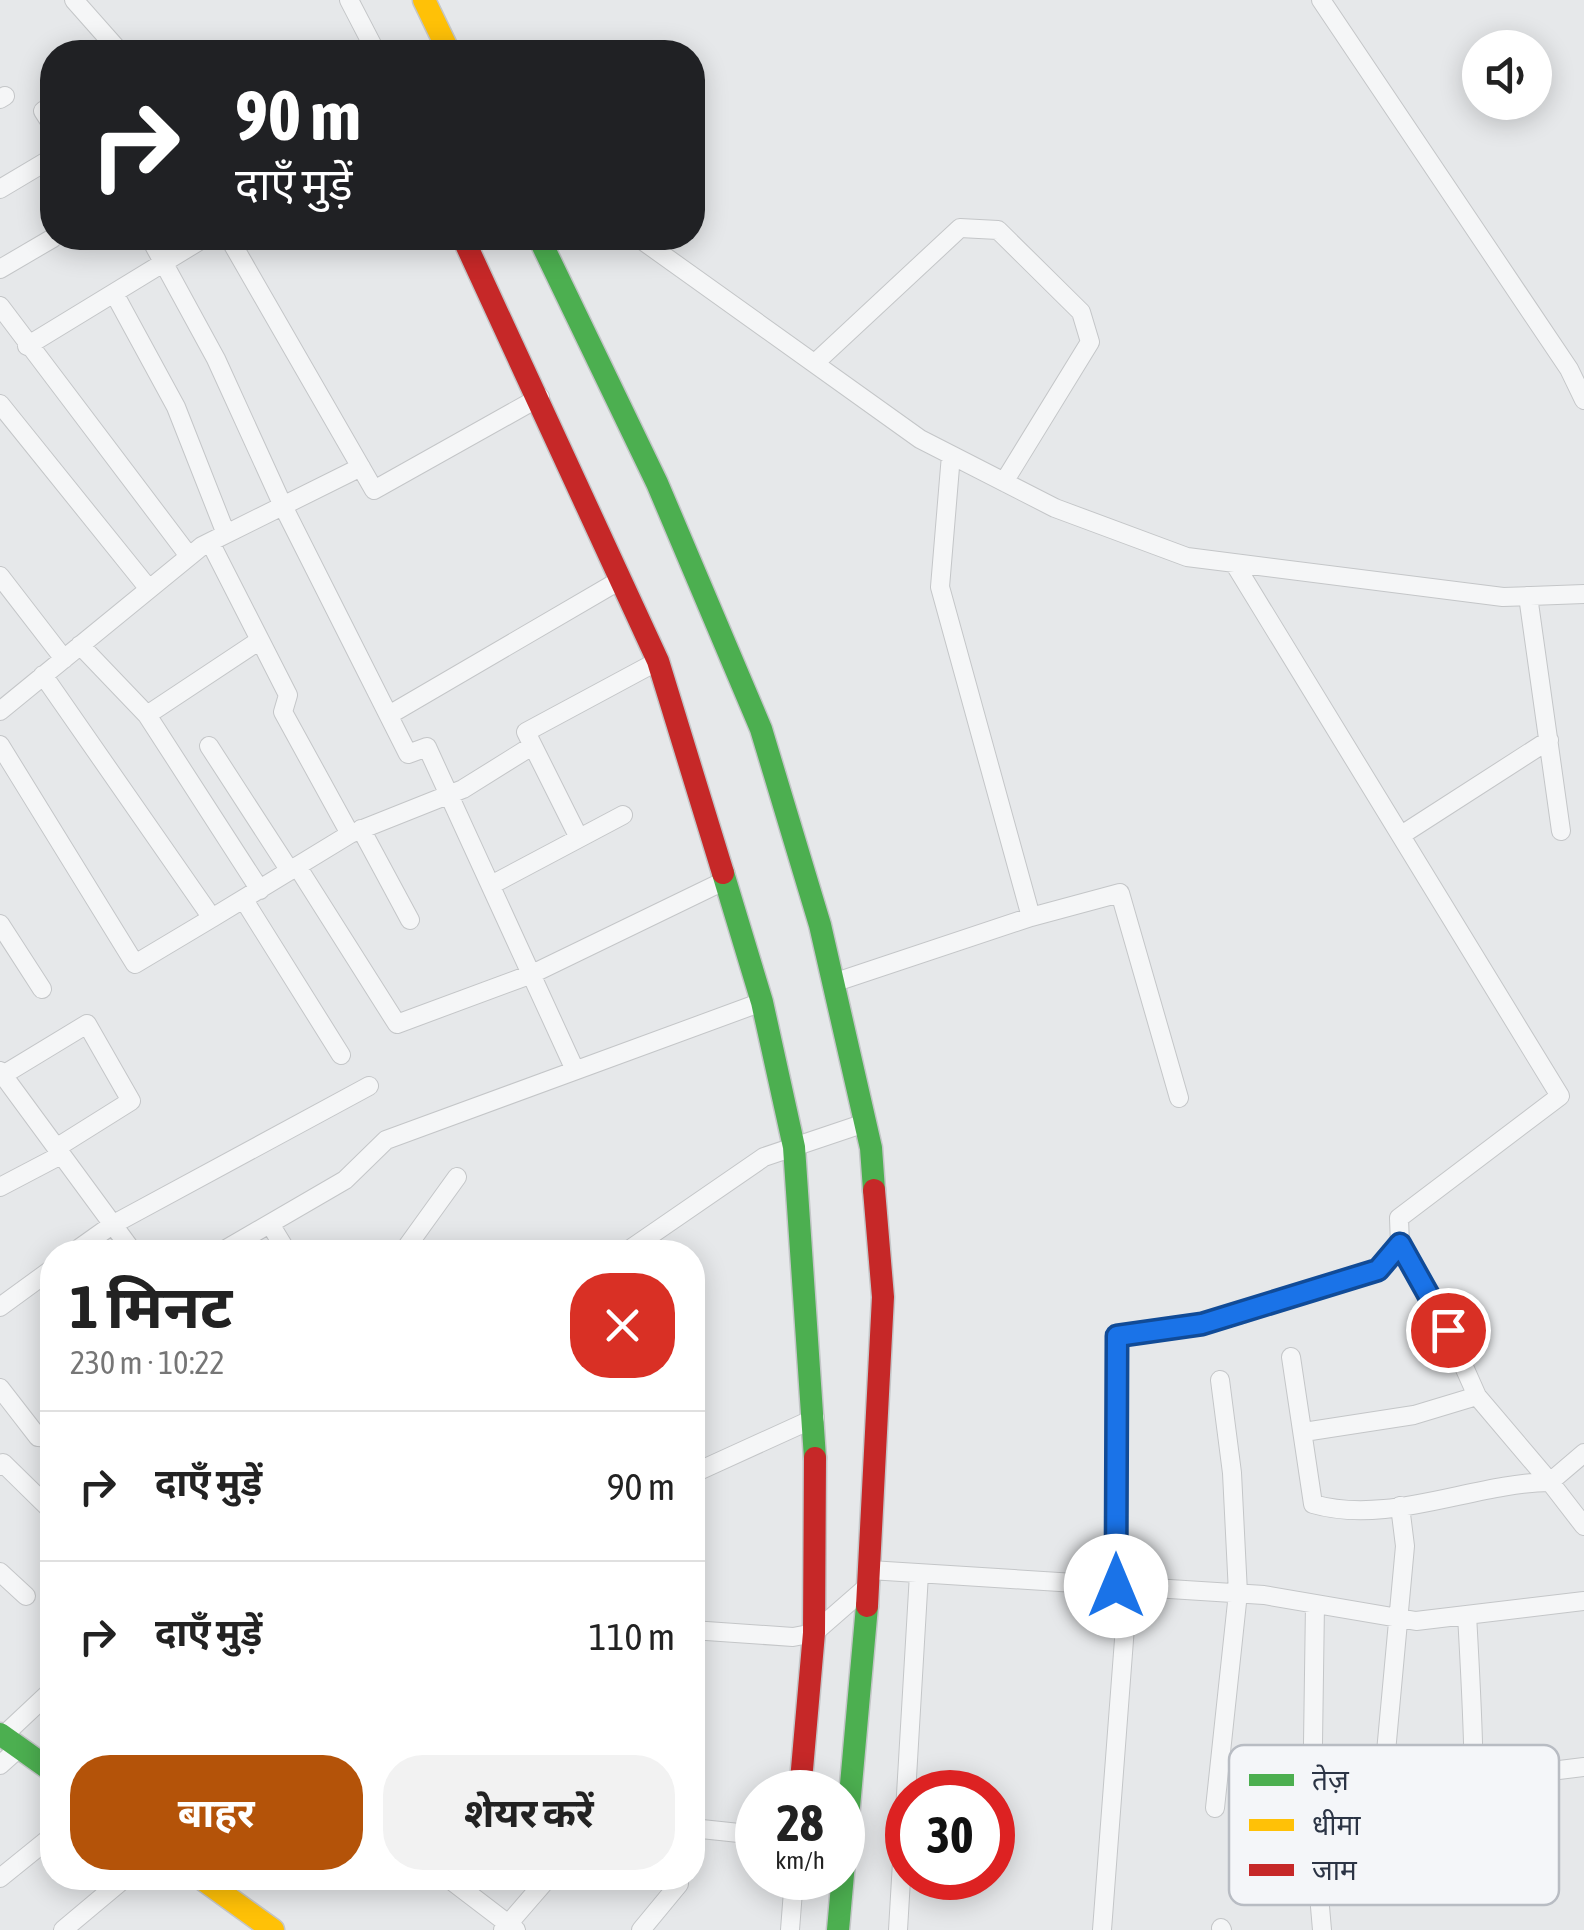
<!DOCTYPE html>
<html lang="hi">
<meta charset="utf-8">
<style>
:root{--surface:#fff;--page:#f2f2f2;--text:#222;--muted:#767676;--line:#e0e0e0;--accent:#b45309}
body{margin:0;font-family:"Asap Condensed","Noto Sans Devanagari",sans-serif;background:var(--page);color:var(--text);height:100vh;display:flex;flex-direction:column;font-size:38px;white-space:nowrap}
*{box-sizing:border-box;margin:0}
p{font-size:32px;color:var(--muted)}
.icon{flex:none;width:55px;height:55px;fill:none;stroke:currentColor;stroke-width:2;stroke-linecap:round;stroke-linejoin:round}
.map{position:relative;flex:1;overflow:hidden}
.details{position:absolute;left:40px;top:1240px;width:665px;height:650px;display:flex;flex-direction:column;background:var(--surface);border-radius:40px;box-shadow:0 5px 25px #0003}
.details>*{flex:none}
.top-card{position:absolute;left:40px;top:40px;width:665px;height:210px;border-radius:40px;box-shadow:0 5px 25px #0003;background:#202124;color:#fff;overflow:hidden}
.fabs{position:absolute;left:1462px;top:30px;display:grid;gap:20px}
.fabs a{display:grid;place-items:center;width:90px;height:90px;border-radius:50%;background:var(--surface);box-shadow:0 5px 25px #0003;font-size:50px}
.speed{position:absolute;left:735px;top:1770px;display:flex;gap:20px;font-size:50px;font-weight:700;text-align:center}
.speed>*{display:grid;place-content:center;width:130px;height:130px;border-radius:50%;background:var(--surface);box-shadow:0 5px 25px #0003;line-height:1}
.speed small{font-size:25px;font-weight:400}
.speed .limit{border:15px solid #d22;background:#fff;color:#111}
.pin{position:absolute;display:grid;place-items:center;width:85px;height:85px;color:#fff;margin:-42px;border:5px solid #fff;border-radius:50%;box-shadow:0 2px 10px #0007}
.me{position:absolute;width:110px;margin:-55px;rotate:0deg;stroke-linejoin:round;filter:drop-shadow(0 0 8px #0008)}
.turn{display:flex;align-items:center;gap:35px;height:210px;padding:0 30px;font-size:45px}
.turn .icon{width:130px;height:130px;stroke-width:2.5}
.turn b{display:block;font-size:70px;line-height:85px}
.round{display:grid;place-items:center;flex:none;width:105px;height:105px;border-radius:40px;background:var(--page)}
.summary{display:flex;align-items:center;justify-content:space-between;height:170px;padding:0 30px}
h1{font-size:60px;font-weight:700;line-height:75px}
.button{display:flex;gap:20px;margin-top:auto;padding:20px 30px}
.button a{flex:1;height:115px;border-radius:40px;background:var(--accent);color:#fff;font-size:40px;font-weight:700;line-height:115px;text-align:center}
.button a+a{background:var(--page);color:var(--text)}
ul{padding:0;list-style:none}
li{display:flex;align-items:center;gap:30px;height:150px;padding:0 30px;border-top:2px solid var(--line)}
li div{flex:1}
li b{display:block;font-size:38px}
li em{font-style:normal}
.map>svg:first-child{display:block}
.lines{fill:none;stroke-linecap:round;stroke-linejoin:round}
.street-casing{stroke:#c4c6c8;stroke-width:20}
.fast-casing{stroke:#c4c6c8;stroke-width:25}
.slow-casing{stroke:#c4c6c8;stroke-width:25}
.jam-casing{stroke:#c4c6c8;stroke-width:25}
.street{stroke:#f5f6f7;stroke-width:18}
.fast{stroke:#4caf50;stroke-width:22}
.slow{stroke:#ffc107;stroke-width:22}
.jam{stroke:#c62828;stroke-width:22}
.route-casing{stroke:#114b97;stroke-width:25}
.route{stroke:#1a73e8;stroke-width:18}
.key{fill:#f4f6f9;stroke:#b8bcc3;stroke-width:2.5}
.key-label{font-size:28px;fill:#2b3445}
</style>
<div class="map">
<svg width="1584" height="1930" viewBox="0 0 1584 1930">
<rect width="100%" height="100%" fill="#e6e8ea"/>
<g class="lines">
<g class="street-casing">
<path id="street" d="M74,0L120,52
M349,0L376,52
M1321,0L1569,369L1584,400
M0,99L5,96
M52,105L43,111L52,125
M0,189L52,158
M150,238L216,359L283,506L408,754L427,747L575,1070
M229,238L374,490L540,397
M639,238L920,439L1055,508L1187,557L1503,597L1584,594
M0,269L53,238
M114,293L176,407L226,534
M0,306L189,556
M27,346L204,238
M815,363L960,228L998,230L1081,312L1090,342L1004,482
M0,404L149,589
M210,542L288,695L283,712L350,834
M1234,563L1560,1096L1399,1218L1400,1245L1433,1297L1477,1396L1550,1482C1473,1483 1389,1526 1313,1504L1291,1357
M0,576L64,659
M1528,596L1561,831
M80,645L147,715L260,890
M43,675L212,918L350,834L463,789L532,746
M0,711L202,546L361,467
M147,715L260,640
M389,715L622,579
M0,745L135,964L212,918
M209,746L290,871
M361,829L410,920
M1403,834L1549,740
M578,836L526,732L658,661
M297,866L397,1024L532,974L726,880
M493,884L623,815
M244,900L341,1055
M1031,917L1120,893L1179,1098
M0,924L42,989
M833,983L1031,917L940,587L951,455
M0,1071L133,1252
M3,1075L87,1024L131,1101L56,1148
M0,1187L61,1155
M270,1224L287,1252
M74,1252L112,1225L369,1086
M221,1252L345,1180L386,1140L762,1002
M403,1252L457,1177
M626,1252L764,1157L865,1123
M0,1307L52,1269
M0,1388L38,1437L52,1438
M1304,1432L1414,1415L1477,1396
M1584,1453L1550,1482L1584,1526
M0,1466L3,1463L52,1511
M692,1474L815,1418
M692,1546V1557
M870,1570L1264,1595L1416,1621L1584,1601
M0,1572L26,1596
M1315,1604L1312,1813L1470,1820
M1467,1615C1472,1704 1477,1790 1471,1877
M692,1630L793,1637L814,1633L869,1585
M3,1736L52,1690
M0,1765L19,1748
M1477,1780L1584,1767
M1215,1808L1238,1593L1232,1473L1220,1380
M1312,1813L1322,1930
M1390,1816L1386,1752L1405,1546L1400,1506
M692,1828L758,1835
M0,1878L52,1836
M448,1878L516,1930
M1221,1928L1222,1930
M63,1930L125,1878
M503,1930L548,1878
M641,1930L679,1884
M790,1930L794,1878
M898,1930L919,1574
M1102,1930L1128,1587L1116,1586L1117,1336L1203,1324L1377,1270L1400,1245"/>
</g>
<g class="fast-casing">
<path id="fast" d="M539,238L657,483L761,729L820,925L871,1148L874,1190
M723,873L762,1002L794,1147L815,1458
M0,1734L52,1771
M838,1930L867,1606"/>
</g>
<g class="slow-casing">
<path id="slow" d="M424,0L449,52
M201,1878L273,1930"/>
</g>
<g class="jam-casing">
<path id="jam" d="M463,238L658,661L723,873
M867,1606L883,1297L874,1190
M800,1792L814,1633L815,1458"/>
</g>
<use href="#street" class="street"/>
<use href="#fast" class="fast"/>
<use href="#slow" class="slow"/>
<use href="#jam" class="jam"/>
</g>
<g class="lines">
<g class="route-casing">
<path id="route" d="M1116,1586L1117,1336L1202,1324L1378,1270L1400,1244L1448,1330"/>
</g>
<use href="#route" class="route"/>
</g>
<rect x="1229" y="1745" width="330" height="160" rx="15" class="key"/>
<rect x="1249" y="1774" width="45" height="12" fill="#4caf50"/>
<rect x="1249" y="1819" width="45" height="12" fill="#ffc107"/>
<rect x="1249" y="1864" width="45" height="12" fill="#c62828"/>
<g class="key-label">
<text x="1312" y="1790">तेज़</text>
<text x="1312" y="1835">धीमा</text>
<text x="1312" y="1880">जाम</text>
</g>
</svg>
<div class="fabs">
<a><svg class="icon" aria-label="sound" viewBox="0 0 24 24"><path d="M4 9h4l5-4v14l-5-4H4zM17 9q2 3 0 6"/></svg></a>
</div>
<div class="speed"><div>28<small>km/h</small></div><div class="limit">30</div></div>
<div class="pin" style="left:1448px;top:1330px;background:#d93025"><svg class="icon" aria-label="arrive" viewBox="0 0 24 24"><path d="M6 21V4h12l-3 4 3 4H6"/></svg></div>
<svg class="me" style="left:1116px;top:1586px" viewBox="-20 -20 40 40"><circle r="19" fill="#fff"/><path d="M0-13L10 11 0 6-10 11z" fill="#1a73e8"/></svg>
<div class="top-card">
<div class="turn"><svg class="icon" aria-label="right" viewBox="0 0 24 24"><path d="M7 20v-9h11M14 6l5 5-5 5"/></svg><div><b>90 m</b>दाएँ मुड़ें</div></div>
</div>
<section class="details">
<div class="summary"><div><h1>1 मिनट</h1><p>230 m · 10:22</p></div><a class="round" style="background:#d93025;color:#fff"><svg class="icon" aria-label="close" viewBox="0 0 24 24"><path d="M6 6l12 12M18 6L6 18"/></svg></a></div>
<ul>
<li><svg class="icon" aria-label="right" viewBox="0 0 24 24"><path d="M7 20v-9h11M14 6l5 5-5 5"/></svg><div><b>दाएँ मुड़ें</b></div><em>90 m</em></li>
<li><svg class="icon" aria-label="right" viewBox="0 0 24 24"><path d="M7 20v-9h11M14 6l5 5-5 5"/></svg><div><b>दाएँ मुड़ें</b></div><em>110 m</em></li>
</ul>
<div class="button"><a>बाहर</a><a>शेयर करें</a></div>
</section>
</div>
